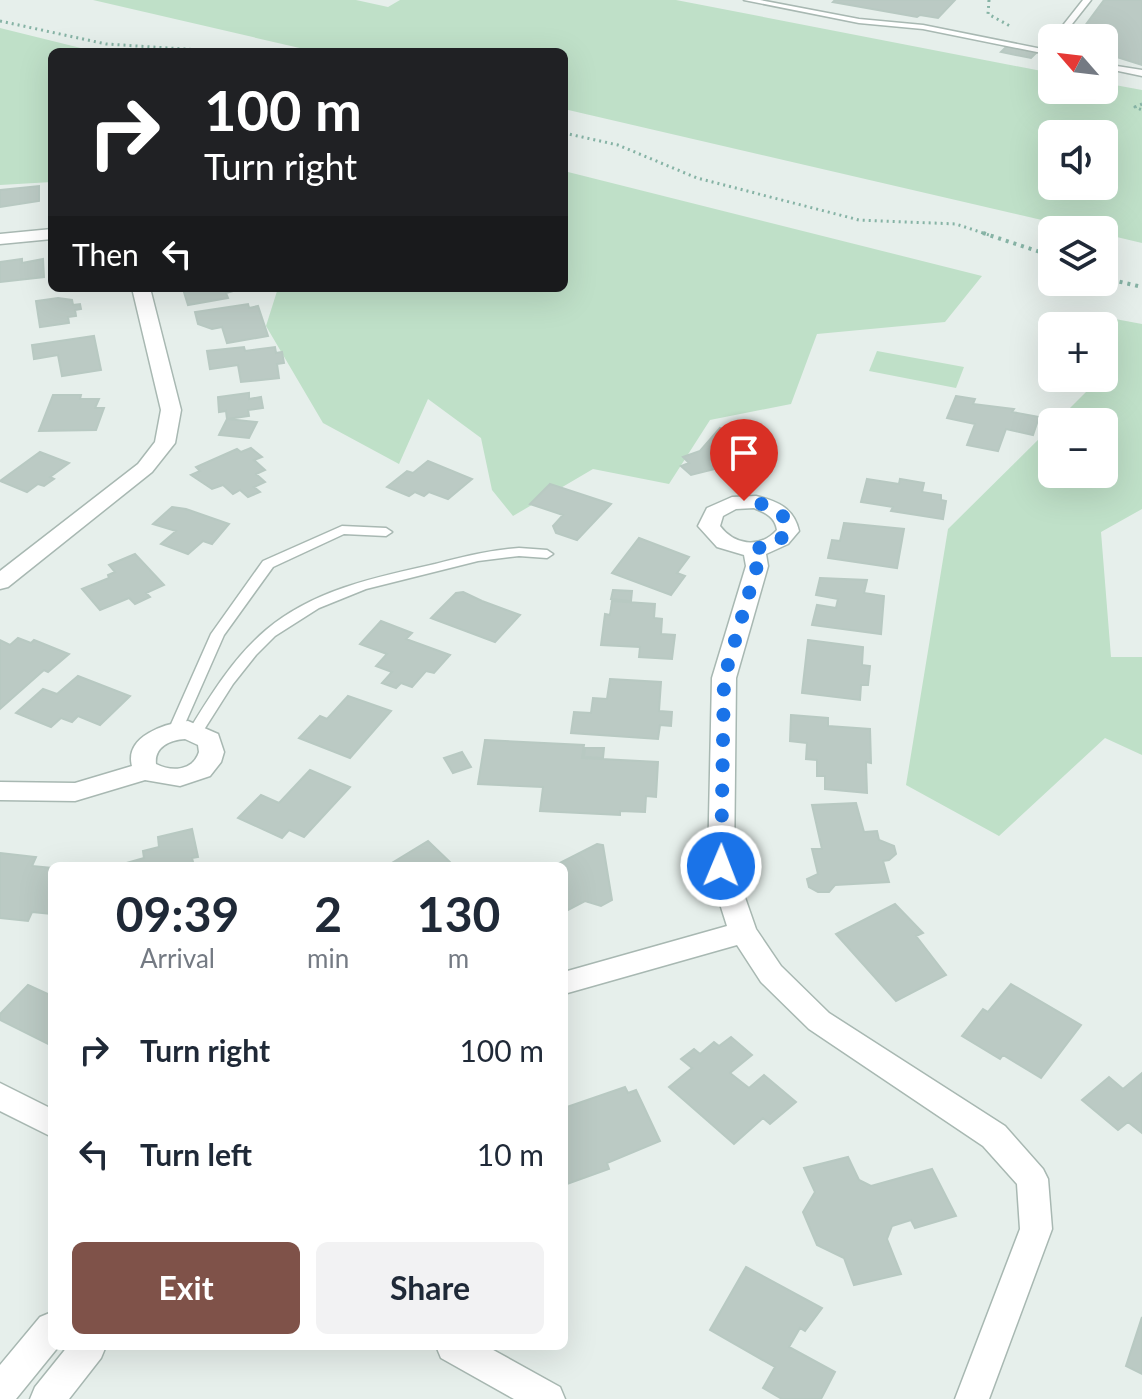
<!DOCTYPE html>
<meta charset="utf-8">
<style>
:root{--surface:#fff;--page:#f2f2f3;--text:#1f2937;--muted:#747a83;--accent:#7f5249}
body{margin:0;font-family:Lato,sans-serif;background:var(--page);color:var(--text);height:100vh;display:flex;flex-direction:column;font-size:30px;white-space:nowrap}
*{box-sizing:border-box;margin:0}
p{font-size:26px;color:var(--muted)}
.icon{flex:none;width:44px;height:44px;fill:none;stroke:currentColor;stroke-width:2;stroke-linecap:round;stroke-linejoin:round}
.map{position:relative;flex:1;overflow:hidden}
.panel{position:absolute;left:48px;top:862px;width:520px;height:488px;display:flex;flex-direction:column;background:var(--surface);border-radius:12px;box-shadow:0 8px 32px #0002}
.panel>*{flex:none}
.hud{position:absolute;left:48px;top:48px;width:520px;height:244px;border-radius:12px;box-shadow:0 8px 32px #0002;background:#202124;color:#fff;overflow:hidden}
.needle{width:52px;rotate:298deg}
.buttons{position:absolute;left:1038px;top:24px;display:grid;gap:16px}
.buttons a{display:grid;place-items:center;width:80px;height:80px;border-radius:12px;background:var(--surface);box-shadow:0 8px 32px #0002;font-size:40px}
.pin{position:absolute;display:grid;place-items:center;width:68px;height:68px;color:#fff;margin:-82px -34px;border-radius:50% 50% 50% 0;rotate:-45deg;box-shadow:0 0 8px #0007}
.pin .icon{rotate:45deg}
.me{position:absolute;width:88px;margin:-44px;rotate:1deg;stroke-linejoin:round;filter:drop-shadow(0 0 6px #0008)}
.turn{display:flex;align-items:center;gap:28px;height:168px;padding:0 24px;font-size:36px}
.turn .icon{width:104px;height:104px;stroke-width:2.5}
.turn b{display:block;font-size:56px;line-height:68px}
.then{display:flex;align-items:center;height:76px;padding:0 24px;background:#0003;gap:16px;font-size:30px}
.eta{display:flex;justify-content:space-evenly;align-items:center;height:136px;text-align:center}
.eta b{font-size:48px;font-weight:700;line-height:56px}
.action{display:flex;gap:16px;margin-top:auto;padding:16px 24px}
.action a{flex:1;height:92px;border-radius:12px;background:var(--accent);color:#fff;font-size:32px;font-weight:700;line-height:92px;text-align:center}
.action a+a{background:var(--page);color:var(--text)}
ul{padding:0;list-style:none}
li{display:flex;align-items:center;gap:24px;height:104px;padding:0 24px}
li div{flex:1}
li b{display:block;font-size:30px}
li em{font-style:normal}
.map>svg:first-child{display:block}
.green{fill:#bfe0c8;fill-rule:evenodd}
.building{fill:#bbcac4;stroke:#b8c9c2;stroke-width:2}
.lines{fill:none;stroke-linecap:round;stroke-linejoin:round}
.service-casing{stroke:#a8b8b2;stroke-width:3}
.minor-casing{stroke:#a8b8b2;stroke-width:3}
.tertiary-casing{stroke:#a8b8b2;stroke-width:3}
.path-far1{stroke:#86b3a5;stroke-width:3;stroke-dasharray:2 4;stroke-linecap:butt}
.path{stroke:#86b3a5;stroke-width:4;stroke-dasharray:3 5;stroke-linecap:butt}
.service{fill:#fff;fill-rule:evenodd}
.minor{fill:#fff;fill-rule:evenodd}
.tertiary{fill:#fff;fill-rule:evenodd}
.route{stroke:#1a73e8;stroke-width:14;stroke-dasharray:0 25.2}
</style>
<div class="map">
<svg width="1142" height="1399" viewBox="0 0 1142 1399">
<rect width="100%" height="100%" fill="#e6efeb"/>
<path class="green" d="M93,0H356L388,7L400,0H676L1052,73V90H1104V83L1142,90V243L1104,234V230H1085L564,109V52H317ZM1052,134H1104V186H1052Z
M0,28L97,52H52V182L0,185Z
M564,171L982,276L945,322L817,334L791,404L710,420L669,484L593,469L513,516L492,490L481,438L428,399L399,464L323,423L266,326L278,288H564Z
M1083,313L1142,324V509L1101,532L1111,657H1142V755L1105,738L999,836L906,785L948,529L1052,426V474H1104V422H1056L1100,378H1104L1106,372L1104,326H1089Z
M877,351L964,367L956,388L869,371Z"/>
<path class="building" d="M835,0H955L938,18L920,15L917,17L833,2Z
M1104,0H1142V65L1104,53V38H1076Z
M1007,46L1037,52L1031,58L1001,52Z
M39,186V201L0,207V190Z
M22,259V263L43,259L44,277L0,282V262Z
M244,288L226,293L228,298L188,305L183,289Z
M58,298L72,300L73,305L80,304L81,309L75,310L76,316L68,317L69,323L40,327L36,301Z
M248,304L249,308L258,306L268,336L227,343L222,327L212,329L198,324L195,312Z
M94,336L101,370L62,376L58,355L34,359L32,345Z
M244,347L245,351L275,347L276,353L282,352L284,363L277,364L279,378L241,382L238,365L210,369L207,351Z
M249,393V399L261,397L263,408L248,410L249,416L227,419L226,411L219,412L218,397Z
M53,395H81L80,399H99L95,408H104L96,430L39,431Z
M956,396L975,399L973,404L1014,409L1012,412L1039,417L1033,435L1006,429L998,451L967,445L975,424L947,418Z
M227,419L257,422L249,438L219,435Z
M720,428L763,441L759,446L774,450L763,464L752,461L749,465L723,457L721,459L727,466L691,475L681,466L689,463L683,457L700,451Z
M251,448L262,457L254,460L265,470L256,474L265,482L254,487L260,492L248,497L240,490L233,494L223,485L212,489L191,475L200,471L196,467L237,449L241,452Z
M40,452L69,463L50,477L54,479L44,486L38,484L27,492L0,481Z
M428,461L472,479L448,499L429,492L424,496L415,492L409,496L387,487L407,471L413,473Z
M867,479L899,484L900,479L924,483L922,492L941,495V500L946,501L943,519L891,511L893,507L861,502Z
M550,484L611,504L577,540L556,533L553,526L563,515L530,504Z
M172,507L186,509L229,524L212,544L203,541L188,554L161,544L176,531L153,524Z
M844,523L904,529L897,568L828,558L832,540L840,541Z
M639,538L689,557L677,573L685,576L671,595L612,573Z
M135,554L164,585L146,593L150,597L135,604L129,598L100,610L82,589L109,578L108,575L115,572L109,565Z
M820,578L867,580L864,593L884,596L881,634L812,625L817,605L836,608L838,599L816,595Z
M613,590L632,591L631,601L611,599Z
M463,592L482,601L520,615L495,642L431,618L456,593Z
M612,601L655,604L654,618L662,619L661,634L675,635L672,659L639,657L640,647L601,645L605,614L610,615Z
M381,621L412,633L406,639L450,655L434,673L426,671L412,687L401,683L396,688L382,683L392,672L376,666L387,654L360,644Z
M18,638L31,643L34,640L69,654L48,672L44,670L0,709V640L10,645Z
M808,640L863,647L862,665L870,666L868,685H861L860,700L802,693Z
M78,676L130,696L100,725L78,716L72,722L61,718L51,727L16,713L43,689L57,694Z
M610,679L661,682L659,711L672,712L671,726L660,725L658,739L571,733L574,712L591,713L593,698L607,699Z
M348,696L391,711L350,758L299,738L320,716L327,719Z
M791,715L828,718V726L870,729L871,763L866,762L867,793L825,789V776H817V760L806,759L807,743L790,741Z
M485,740L584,745L582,758L658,762L656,797L646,796L645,812L620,811V815L540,811L543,787L478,784Z
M585,748H604L603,758L584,757Z
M462,752L471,767L453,773L444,758Z
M310,770L350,787L304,837L289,830L282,838L238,818L261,795L279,803Z
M856,803L864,832L877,831L879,840L894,846L896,854L889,860L883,861L889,882L835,885L829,892H818L809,887L807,879L818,874L812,849H822L812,805Z
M192,829L198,857L192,858L194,866H116L144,858L143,851L159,847L158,837Z
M428,841L454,866H387Z
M597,844L603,845L612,900L601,906L585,901L564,912V866H554Z
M0,853L36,857L32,866L52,868L51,914L32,912L28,921L0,918Z
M895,904L923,933L916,936L946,975L896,1001L836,934Z
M1011,984L1081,1025L1041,1078L1003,1055L1000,1059L962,1036L983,1009L988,1012Z
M28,985L52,996V1046L0,1020V1014Z
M731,1037L752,1055L730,1073L749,1088L764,1075L796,1102L770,1124L763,1118L734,1144L669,1087L692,1068L681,1059L694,1049L700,1054L714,1042L719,1046Z
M1142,1073V1133L1128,1122L1118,1130L1082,1100L1109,1077L1123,1089Z
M625,1087L628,1093L636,1090L660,1141L607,1163L609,1169L564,1185V1108Z
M848,1157L859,1180L871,1186L932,1169L956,1216L915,1228L911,1220L892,1226L887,1239L901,1274L854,1285L844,1258L817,1245L803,1212L815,1192L804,1168Z
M746,1267L822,1308L805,1331L800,1328L789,1347L835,1372L821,1399H782L763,1388L775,1367L710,1330Z
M1142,1317V1374L1126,1366Z"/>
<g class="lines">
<g class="service-casing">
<path id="service" d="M744,0H760L859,19L923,25L1052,51V55L923,29L859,23Z
M1083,0H1091L1061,38H1053Z
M1104,64L1142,70V76L1104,68Z
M342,526L386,528L392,532L386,536L344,534L273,567L224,635L180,735H170L168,731L211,634L263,561Z
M519,548L547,550L553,554L547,558L519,556L478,561L366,589L319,608L275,636L256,655L233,684L200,736L195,737L188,732C210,696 233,658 266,630C313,590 376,577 435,564C463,557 490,550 519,548Z"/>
</g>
<g class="minor-casing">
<path id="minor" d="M52,229V239L0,244V234Z
M132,288H150L181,410L175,443L152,472L8,587L0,589V571L138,464L155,442L161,410Z
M756,496C777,501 794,508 799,531L788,544L766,554L768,566L736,678L734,866L756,929L781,966L829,1013L1005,1126L1043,1169L1048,1179L1052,1229L989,1399H955L1020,1229L1017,1184L983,1146L809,1029L761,982L737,945L564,994V972L727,926L708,866L712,678L746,566L744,555L717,547L698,526L707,508L732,497ZM754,508C766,513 775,517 777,530C760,549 734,545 720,526L723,516L736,509Z
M188,721L218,734L224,752L221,762L210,776L180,786L145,780L75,801L0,800V782L75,783L132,766C124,736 166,723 188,721ZM185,739L198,745L199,752C193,771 172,772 156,764C154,747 170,740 185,739Z
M52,1312V1346H59L16,1399H0V1365L40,1317Z
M68,1346H106L101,1358L69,1399H30L35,1387Z"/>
</g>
<g class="tertiary-casing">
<path id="tertiary" d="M0,1083L52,1109V1137L0,1111Z
M436,1346H486L560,1387L565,1399H514L441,1358Z"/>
</g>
<path class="path-far1" d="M989,0L988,14L1010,26
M0,21L106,44L231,52
M1142,104L1135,107L1142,110
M564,133L618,145L697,178L859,220L956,224L989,235"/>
<path class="path" d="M983,233L1052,256
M1104,278L1142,287"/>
<use href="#service" class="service"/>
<use href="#minor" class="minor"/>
<use href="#tertiary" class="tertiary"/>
</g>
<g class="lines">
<path class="route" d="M721,866L724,678L757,566L754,549L776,544L788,531C787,508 763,503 744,501"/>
</g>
</svg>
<div class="buttons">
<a><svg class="needle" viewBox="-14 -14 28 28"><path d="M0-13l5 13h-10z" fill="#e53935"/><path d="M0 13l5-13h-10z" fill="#747a83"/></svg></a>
<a><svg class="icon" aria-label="sound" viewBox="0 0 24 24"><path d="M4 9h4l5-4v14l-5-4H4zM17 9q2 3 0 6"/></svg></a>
<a><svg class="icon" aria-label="layers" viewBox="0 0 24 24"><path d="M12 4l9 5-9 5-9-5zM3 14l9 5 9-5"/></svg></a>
<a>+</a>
<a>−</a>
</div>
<div class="pin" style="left:744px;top:501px;background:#d93025"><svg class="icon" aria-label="arrive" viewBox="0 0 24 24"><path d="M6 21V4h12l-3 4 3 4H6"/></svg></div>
<svg class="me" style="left:721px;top:866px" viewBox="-20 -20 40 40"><circle r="17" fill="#1a73e8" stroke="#fff" stroke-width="3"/><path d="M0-11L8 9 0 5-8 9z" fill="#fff"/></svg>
<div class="hud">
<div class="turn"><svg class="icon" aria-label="right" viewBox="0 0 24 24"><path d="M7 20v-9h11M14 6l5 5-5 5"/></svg><div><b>100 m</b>Turn right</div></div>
<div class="then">Then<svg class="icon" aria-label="left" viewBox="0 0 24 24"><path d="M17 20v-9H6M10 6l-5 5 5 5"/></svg></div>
</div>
<section class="panel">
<div class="eta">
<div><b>09:39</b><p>Arrival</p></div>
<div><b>2</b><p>min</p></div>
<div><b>130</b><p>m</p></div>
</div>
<ul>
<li><svg class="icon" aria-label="right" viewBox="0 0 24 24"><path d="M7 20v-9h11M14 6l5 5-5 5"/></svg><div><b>Turn right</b></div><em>100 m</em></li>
<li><svg class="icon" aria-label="left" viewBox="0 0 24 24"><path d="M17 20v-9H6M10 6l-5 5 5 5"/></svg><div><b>Turn left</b></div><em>10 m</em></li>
</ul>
<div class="action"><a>Exit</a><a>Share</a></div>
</section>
</div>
